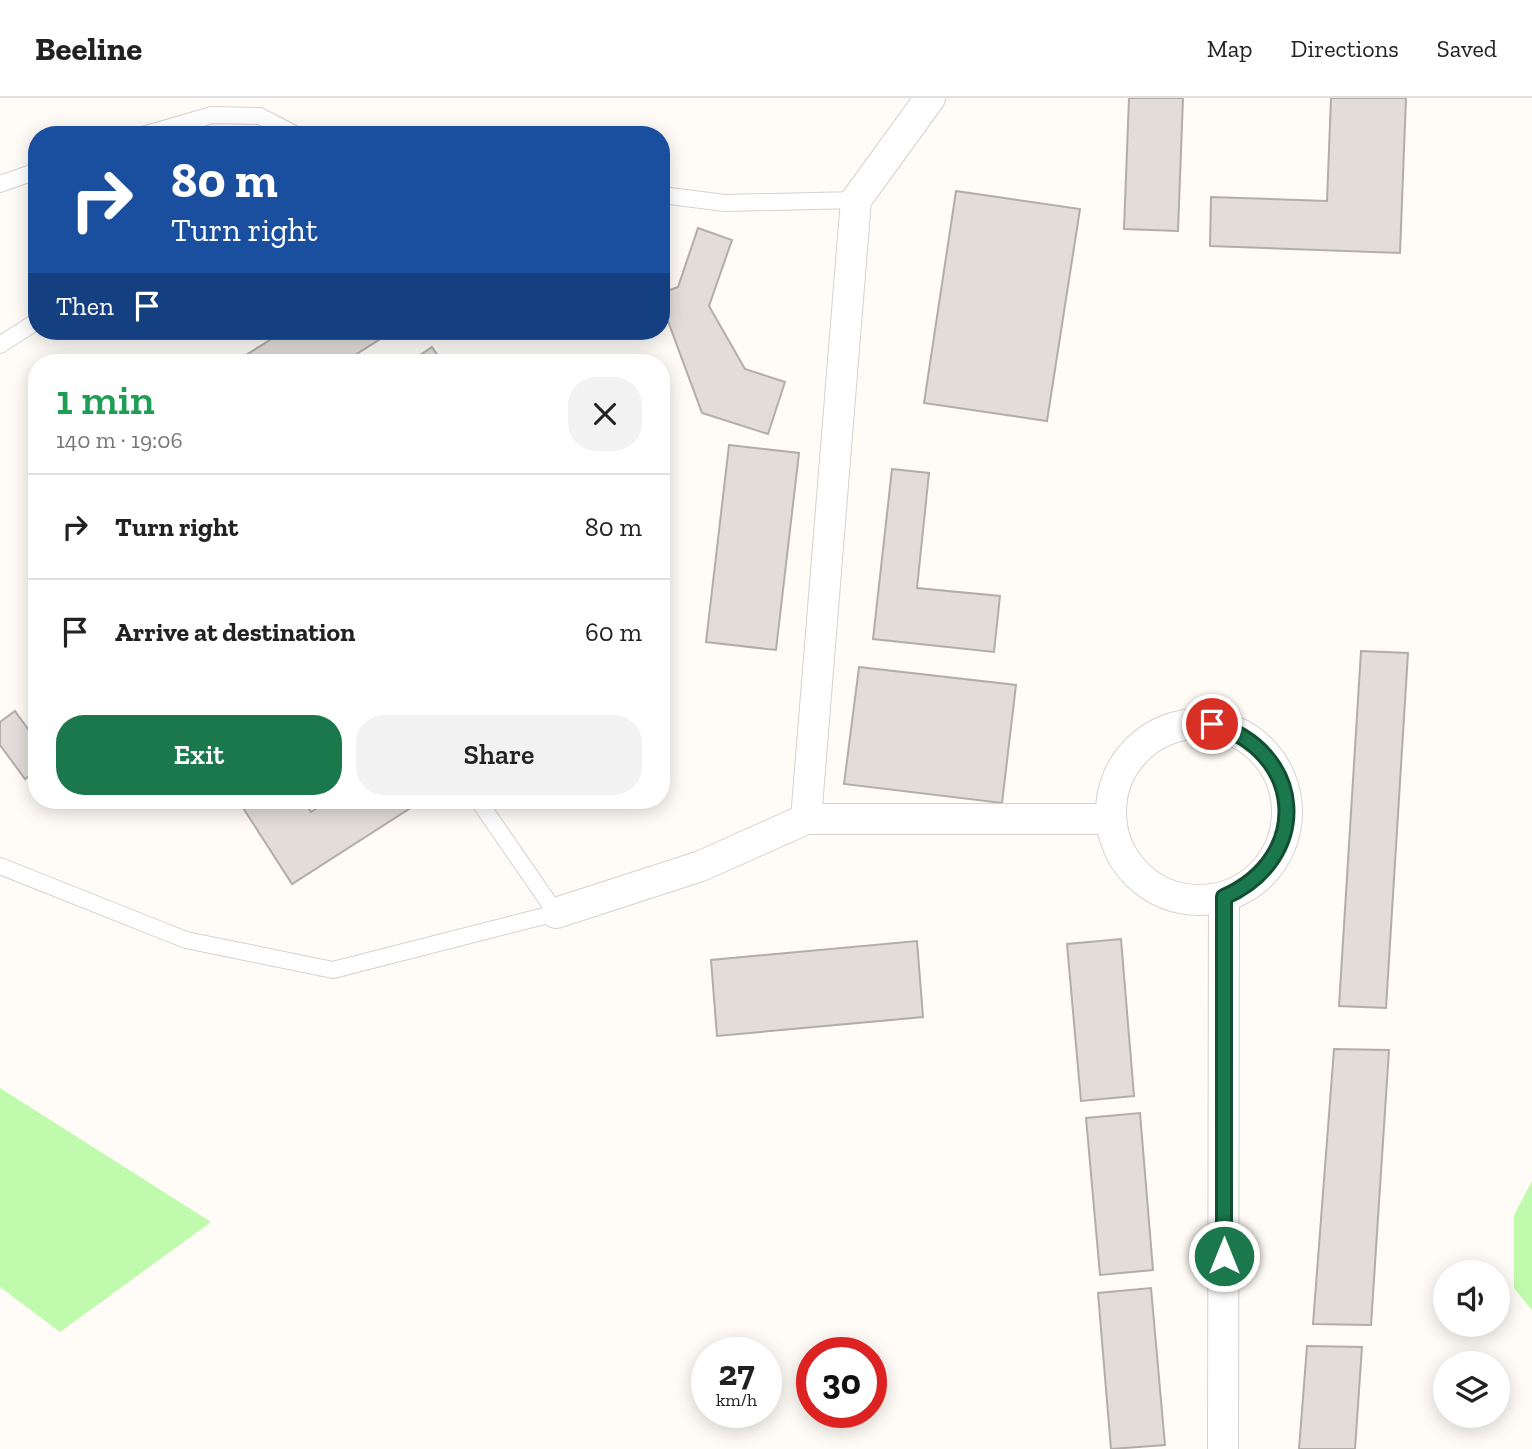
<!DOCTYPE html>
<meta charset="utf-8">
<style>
:root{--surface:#fff;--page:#f2f2f2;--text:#222;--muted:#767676;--line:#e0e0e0;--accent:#1b784d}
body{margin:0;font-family:"Zilla Slab",serif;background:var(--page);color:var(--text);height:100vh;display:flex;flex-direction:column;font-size:26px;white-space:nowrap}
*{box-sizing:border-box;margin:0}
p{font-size:23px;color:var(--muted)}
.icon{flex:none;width:38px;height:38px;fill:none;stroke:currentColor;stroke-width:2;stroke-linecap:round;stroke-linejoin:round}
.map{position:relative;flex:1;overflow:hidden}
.drawer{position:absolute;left:28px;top:256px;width:642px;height:455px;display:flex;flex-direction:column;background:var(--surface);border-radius:28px;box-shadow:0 4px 18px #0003}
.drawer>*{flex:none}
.hud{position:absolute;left:28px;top:28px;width:642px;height:214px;border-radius:28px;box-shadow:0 4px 18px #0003;background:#1a4fa0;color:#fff;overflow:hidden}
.fabs{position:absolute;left:1433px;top:1162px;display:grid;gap:14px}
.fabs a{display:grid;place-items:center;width:77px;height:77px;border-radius:50%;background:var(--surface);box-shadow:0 4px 18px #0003;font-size:35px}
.speed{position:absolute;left:691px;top:1239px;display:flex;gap:14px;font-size:35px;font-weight:700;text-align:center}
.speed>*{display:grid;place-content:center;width:91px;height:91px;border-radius:50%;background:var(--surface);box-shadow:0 4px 18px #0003;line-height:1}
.speed small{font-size:18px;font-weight:400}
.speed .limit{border:10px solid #d22;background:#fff;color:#111}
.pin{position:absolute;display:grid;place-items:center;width:60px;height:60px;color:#fff;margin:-30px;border:4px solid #fff;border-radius:50%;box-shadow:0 2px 7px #0007}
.me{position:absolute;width:77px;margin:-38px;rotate:0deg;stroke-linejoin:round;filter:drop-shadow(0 0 5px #0008)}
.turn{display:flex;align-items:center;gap:24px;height:147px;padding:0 28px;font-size:32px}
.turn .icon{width:91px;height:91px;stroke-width:2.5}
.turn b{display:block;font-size:49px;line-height:60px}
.then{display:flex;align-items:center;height:66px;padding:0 28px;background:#0003;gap:14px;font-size:26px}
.round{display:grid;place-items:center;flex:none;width:74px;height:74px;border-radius:28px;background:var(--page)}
.summary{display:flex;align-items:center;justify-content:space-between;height:119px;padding:0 28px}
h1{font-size:42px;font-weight:600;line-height:52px;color:#1e9e55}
.cta{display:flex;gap:14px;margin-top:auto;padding:14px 28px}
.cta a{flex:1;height:80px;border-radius:28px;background:var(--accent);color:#fff;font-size:28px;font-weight:600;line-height:80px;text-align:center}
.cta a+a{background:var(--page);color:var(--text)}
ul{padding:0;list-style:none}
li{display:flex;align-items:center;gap:21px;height:105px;padding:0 28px;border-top:2px solid var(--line)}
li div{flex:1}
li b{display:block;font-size:26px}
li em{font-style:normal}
header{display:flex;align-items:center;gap:42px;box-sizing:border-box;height:98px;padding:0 35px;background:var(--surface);border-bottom:2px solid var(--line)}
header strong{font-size:33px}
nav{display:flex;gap:38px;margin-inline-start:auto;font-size:24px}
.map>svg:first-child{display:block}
.green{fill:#c0faac}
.building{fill:#e2ddd9;stroke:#b3adaa;stroke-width:2}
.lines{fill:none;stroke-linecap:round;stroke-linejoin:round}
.service-casing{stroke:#d6d2cd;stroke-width:18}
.minor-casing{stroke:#d6d2cd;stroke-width:32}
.service{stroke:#fff;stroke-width:16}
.minor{stroke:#fff;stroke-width:30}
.route-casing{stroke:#124e32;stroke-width:18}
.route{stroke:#1b784d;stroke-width:12}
</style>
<header>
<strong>Beeline</strong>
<nav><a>Map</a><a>Directions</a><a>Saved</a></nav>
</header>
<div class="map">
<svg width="1532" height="1351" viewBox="0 0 1532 1351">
<rect width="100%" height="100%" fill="#fffbf6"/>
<path class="green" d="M0,990L211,1124L60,1234L0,1189Z
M1532,1083V1212L1514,1190V1117Z"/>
<path class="building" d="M1129,0H1183L1178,133L1124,131Z
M1331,0H1406L1400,155L1210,148L1211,99L1327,103Z
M956,93L1080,111L1047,323L924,305Z
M698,130L732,142L709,208L745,271L785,284L768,336L702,315L662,207V195L678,189Z
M284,233H393L344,264H235Z
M432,249L442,264H410Z
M729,347L799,355L776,552L706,544Z
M892,371L929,375L917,490L1000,498L994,554L873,541Z
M1361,553L1408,555L1386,910L1339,908Z
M859,569L1016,587L1002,705L844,686Z
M15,613L31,635L37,630V672L25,681L0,647V624Z
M238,702H303L311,714L330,702H423L292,786Z
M1121,841L1134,998L1081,1003L1067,846Z
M917,843L923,919L717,938L711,862Z
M1334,951L1389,952L1371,1227L1313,1226Z
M1140,1015L1153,1172L1100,1177L1086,1020Z
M1151,1190L1165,1347L1111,1351L1098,1195Z
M1307,1248L1362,1249L1355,1351H1299Z"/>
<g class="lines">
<g class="service-casing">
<path id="service" d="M143,37L212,17L260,18L296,37
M0,86L37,73
M662,97L725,105L856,102
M0,247L37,223
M0,768L186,842L333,872L556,815L478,702"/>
</g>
<g class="minor-casing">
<path id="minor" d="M1111 714a88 88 0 1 1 176 0a88 88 0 1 1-176 0Z
M806,721L856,102L930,0
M556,815L701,768L806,721H1110
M1223,1351L1224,799"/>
</g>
<use href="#service" class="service"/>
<use href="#minor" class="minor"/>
</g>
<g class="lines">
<g class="route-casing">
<path id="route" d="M1212,626C1305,652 1313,760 1224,799V1158"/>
</g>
<use href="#route" class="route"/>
</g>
</svg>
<div class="fabs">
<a><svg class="icon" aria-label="sound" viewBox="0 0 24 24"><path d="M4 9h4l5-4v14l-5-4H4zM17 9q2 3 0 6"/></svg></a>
<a><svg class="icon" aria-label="layers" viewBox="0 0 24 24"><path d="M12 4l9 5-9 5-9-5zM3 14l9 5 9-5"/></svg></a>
</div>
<div class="speed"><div>27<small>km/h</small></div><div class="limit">30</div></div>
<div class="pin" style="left:1212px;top:626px;background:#d93025"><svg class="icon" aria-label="arrive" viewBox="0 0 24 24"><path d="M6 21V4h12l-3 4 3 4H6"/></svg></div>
<svg class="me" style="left:1224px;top:1158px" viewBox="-20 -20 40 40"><circle r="17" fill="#1b784d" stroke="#fff" stroke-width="3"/><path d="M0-11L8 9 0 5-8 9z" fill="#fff"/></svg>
<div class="hud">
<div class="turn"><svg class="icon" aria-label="right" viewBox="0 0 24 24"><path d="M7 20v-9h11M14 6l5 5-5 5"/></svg><div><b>80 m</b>Turn right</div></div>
<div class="then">Then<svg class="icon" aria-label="arrive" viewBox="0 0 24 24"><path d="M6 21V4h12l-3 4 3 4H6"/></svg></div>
</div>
<section class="drawer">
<div class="summary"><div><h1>1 min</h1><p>140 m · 19:06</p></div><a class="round"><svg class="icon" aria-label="close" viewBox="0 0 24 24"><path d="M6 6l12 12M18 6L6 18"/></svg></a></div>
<ul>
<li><svg class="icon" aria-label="right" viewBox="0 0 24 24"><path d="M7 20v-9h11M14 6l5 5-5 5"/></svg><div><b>Turn right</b></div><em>80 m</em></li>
<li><svg class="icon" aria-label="arrive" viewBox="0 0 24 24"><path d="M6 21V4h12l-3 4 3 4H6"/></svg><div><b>Arrive at destination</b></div><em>60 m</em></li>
</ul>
<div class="cta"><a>Exit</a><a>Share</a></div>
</section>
</div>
